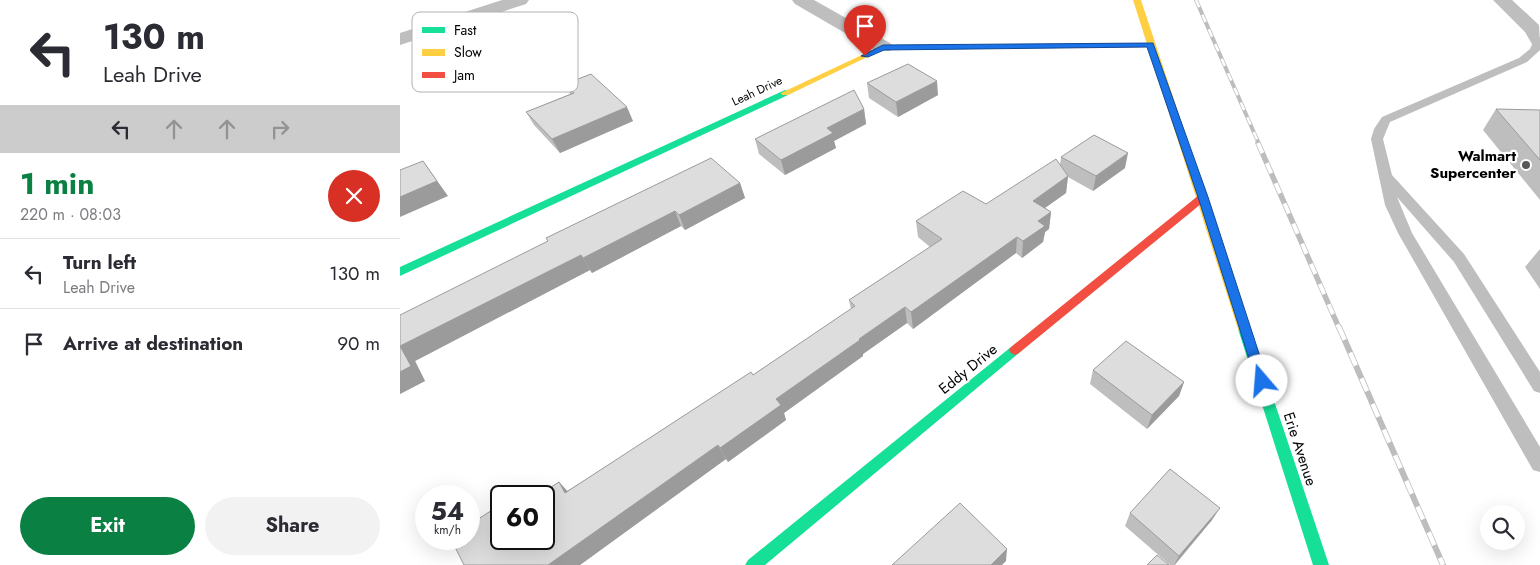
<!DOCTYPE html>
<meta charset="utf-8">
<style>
:root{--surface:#fff;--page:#f2f2f3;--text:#2b2b33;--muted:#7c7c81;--line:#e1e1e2;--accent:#0b8043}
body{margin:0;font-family:Jost,sans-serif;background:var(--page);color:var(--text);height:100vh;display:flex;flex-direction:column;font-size:19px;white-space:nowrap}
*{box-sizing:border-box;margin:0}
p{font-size:16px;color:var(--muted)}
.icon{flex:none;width:28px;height:28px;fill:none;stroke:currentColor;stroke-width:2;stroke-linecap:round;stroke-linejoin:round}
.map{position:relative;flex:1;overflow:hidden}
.panel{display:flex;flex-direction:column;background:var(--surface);width:400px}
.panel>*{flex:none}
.guide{background:#fff;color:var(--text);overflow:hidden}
.tools{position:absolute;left:1080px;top:505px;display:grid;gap:10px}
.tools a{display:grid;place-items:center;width:45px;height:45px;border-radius:50%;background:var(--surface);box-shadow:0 5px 20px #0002;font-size:25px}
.speed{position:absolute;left:15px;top:485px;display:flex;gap:10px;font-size:25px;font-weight:700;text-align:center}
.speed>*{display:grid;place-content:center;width:65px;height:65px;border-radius:50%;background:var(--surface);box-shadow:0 5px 20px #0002;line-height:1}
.speed small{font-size:12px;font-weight:400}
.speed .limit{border:2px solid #111;border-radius:8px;background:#fff;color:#111}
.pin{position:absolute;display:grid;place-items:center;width:42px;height:42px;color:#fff;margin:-51px -21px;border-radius:50% 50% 50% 0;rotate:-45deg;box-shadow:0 0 5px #0007}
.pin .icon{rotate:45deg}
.me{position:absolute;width:55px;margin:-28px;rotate:342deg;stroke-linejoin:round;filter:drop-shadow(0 0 4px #0008)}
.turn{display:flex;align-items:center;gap:18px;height:105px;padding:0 20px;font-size:22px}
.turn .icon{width:65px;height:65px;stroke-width:2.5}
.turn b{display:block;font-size:35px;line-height:42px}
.lanes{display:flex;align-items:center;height:48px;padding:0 20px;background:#0003;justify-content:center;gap:25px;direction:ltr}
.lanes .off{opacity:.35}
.round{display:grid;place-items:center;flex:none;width:52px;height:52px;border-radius:26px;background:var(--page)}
.head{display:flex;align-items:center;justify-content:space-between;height:85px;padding:0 20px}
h1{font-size:30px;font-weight:700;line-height:38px;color:var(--accent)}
.action{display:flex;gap:10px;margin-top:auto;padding:10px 20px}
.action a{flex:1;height:58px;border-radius:30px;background:var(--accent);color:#fff;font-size:20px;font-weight:700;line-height:58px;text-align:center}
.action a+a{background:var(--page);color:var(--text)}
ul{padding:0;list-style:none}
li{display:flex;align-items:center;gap:15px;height:70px;padding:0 20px;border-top:1px solid var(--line)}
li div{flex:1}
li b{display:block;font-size:19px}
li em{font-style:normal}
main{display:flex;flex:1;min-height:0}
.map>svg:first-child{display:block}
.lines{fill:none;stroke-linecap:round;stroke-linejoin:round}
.lane{fill:#bebebe;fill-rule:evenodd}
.street{fill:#bebebe;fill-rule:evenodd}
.fast{fill:#16e098;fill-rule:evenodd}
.slow{fill:#ffcf43;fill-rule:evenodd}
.jam{fill:#f24e42;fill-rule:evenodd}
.rail-far2-casing{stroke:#bdbdbd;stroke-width:4}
.rail-far1-casing{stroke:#bdbdbd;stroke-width:5.5}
.rail-casing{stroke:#bdbdbd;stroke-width:6}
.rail-far2{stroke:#fff;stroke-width:2.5;stroke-dasharray:8;stroke-linecap:butt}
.rail-far1{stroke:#fff;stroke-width:4;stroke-dasharray:11;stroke-linecap:butt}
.rail{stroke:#fff;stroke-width:4.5;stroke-dasharray:14;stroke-linecap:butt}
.wall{fill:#bebebe}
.shaded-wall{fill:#9b9b9b}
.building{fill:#ddd;stroke:#9b9b9b}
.route{fill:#1a73e8;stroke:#114b97}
.poi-dot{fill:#595959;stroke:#fff;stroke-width:2}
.labels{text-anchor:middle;stroke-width:4.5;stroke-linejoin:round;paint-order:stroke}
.far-street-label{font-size:12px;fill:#000;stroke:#fff}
.poi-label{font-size:15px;font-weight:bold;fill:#000;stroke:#fff;text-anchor:end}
.street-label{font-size:15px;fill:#000;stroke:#fff}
.key{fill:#fff;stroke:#b2b2b2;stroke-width:1}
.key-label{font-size:14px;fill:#000}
</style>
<main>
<section class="panel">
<div class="guide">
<div class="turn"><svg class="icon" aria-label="left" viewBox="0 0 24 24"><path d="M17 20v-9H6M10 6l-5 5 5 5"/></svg><div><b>130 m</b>Leah Drive</div></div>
<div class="lanes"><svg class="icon" aria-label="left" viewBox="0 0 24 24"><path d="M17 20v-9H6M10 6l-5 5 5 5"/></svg><svg class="icon off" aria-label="ahead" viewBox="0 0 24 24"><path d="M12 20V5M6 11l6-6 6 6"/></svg><svg class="icon off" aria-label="ahead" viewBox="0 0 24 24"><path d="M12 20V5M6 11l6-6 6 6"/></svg><svg class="icon off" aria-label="right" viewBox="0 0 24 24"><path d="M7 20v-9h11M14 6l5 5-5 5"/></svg></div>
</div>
<div class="head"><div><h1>1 min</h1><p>220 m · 08:03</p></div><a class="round" style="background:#d93025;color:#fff"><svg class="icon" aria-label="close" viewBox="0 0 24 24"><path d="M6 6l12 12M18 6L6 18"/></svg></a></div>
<ul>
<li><svg class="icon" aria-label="left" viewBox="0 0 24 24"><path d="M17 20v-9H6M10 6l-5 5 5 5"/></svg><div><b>Turn left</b><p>Leah Drive</p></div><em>130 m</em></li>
<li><svg class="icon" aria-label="arrive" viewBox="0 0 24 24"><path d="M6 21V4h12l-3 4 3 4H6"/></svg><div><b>Arrive at destination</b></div><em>90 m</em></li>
</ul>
<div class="action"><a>Exit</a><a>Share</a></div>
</section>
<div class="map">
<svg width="1140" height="565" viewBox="0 0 1140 565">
<rect width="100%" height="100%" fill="#fff"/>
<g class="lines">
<path class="lane" d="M1140,37V50L1127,62L990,122L983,139L992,175L1064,254L1140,372V393L1134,391L1054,262L997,197L1012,233L1140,447V472L1133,470L998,233L985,205L971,139L974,129L982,117L1119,58L1130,49L1135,38Z"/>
<path class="street" d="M102,0H129L126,4L0,45V33Z
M392,0H414L490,43L493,47L490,51H476L395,4Z
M1093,0H1112L1139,25L1140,45L1132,44L1125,32Z"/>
<path class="fast" d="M385,90L388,91V95L0,276V267Z
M844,324L848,326L850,329L929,565H913L838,329L840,326Z
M615,345L619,347L621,350L619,353L365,565H345L348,560L611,347Z"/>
<path class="slow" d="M733,0H741L850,329L848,332H840L838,329Z
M669,44H672V48L484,49L388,95H382L381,93L483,45Z"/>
<path class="jam" d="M750,43H753V47L669,48L665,46L669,44Z
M803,194L808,197L807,199L619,353L615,355L611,353L609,350L611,347L799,195Z"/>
<g class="rail-far2-casing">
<path id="rail-far2" d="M796,0L859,144"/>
</g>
<g class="rail-far1-casing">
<path id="rail-far1" d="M858,143L939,328"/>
</g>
<g class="rail-casing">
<path id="rail" d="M939,327L1043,565"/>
</g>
<use href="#rail-far2" class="rail-far2"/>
<use href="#rail-far1" class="rail-far1"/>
<use href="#rail" class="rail"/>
</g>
<path class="wall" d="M467,83L538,95L498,117L469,98Z
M165,84L233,121L160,153L134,125L126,112L170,94Z
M464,109L466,124L434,141L436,148L385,175L359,154L355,139Z
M1096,109L1140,110V200L1083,130Z
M661,157L725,168L693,191L668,177L666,193L645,208L651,212L649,229L645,232L643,242L622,258L616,253L513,329L507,323L463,354V356L384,413L386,420L328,462L326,459L180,565H64L101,539L159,482L167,491L353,375L451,309L449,300L530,247L518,237L516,221L586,204L660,165Z
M340,183L345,198L285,230L281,226L192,273L190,270L15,361L25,381L0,394V315Z
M1140,249V289L1125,267Z
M693,370L784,382L779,396L747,429L690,384Z
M730,513L812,520L775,565H770L725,526Z"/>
<path class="shaded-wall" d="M537,81L538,95L498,117L496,102Z
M227,107L233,121L160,153L152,139Z
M464,109L466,124L434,141L436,148L385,175L381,160L427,128Z
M728,153L725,168L693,191L696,176Z
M23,161L48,196L0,217V197Z
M668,176L666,193L632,217L633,201Z
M340,183L345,198L285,230L279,215Z
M275,211L281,226L192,273L183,258Z
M651,212L649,229L645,232L643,242L622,258L623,241L638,221Z
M617,237L616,253L513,329L511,312Z
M181,255L190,270L15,361L25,381L0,394V346Z
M505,307L507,323L463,354V356L384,413L386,420L328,462L320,448L376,399L459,339Z
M784,382L779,396L747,429L752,415Z
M318,445L326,459L180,565H148Z
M159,482L172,496L165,493Z
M820,508L812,520L774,565L779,556Z
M607,549L606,561L602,565H591Z"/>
<path class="building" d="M508,64L537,81L496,102L467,83Z
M191,74L227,107L152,139L126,112L174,93L165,84Z
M454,90L464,109L427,128L433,133L381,160L355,139Z
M1096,109L1140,110V160Z
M694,135L728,153L696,176L661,157Z
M311,158L340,183L279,215L275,211L183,258L181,255L0,346L11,366L0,372V315L148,241L146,238Z
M656,159L668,176L633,201L651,212L638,221L645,226L623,241L617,237L511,312L505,307L459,339L460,340L376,399L381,405L320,448L318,445L148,565H64L51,539H69V525L100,505L101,508V539H144V496H137L159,482L165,493L351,372L353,375L455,306L449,300L542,239L516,221L563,191L586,204Z
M23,161L37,181L0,197V170Z
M726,341L784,382L752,415L693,370Z
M770,469L820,508L779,556L730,513Z
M560,503L607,549L591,565H492Z
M757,555L769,565H747Z"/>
<path class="route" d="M753,43L808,197L868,381L862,386L856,381L798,197L747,47L484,50L468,57L461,56L483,45Z"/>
<circle class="poi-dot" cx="1126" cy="165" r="5"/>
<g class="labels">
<g class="far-street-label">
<text transform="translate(357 91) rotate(-25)" y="4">Leah Drive</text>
</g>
<g class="poi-label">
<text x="1116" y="161">Walmart<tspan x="1116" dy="17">Supercenter</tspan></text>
</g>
<g class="street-label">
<text transform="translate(568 369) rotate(-39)" y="5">Eddy Drive</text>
<text transform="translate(900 449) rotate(72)" y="5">Erie Avenue</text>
</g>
</g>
<rect x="12" y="12" width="166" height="80" rx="8" class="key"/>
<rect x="22" y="27" width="23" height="6" fill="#16e098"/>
<rect x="22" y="49" width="23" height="7" fill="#ffcf43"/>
<rect x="22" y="72" width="23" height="6" fill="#f24e42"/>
<g class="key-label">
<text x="54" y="35">Fast</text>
<text x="54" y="57">Slow</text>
<text x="54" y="80">Jam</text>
</g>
</svg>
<div class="tools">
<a><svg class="icon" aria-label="search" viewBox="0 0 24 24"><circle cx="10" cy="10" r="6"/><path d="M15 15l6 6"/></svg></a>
</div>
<div class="speed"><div>54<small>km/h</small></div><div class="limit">60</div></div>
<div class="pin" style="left:465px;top:56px;background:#d93025"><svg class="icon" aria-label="arrive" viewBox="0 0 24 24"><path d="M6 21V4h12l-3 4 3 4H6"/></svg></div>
<svg class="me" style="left:862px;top:381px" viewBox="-20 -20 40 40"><circle r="19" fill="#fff"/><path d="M0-13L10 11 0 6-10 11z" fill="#1a73e8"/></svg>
</div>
</main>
